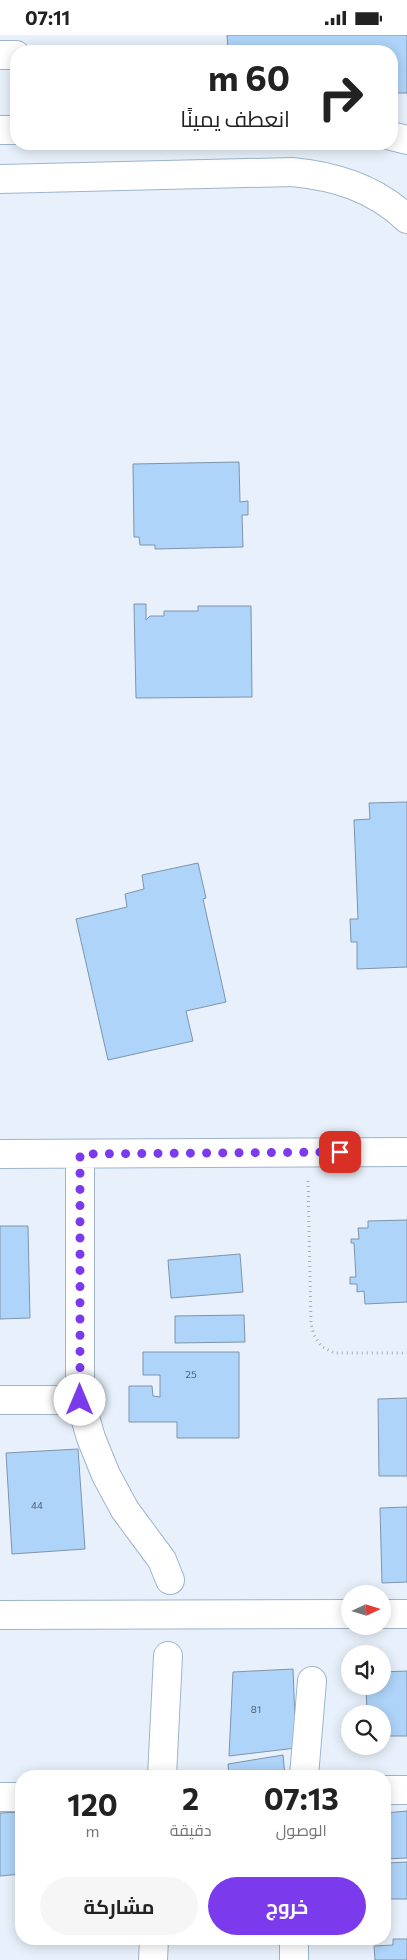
<!DOCTYPE html>
<html lang="ar">
<meta charset="utf-8">
<style>
:root{--surface:#fff;--page:#f6f6f6;--text:#222;--muted:#767676;--accent:#7c3aed}
body{margin:0;font-family:Commissioner,Cairo,sans-serif;background:var(--page);color:var(--text);direction:rtl;height:100vh;display:flex;flex-direction:column;font-size:19px;white-space:nowrap}
*{box-sizing:border-box;margin:0}
p{font-size:16px;color:var(--muted)}
.icon{flex:none;width:28px;height:28px;fill:none;stroke:currentColor;stroke-width:2;stroke-linecap:round;stroke-linejoin:round}
.map{position:relative;flex:1;overflow:hidden;direction:ltr}
.details{position:absolute;left:15px;top:1735px;width:376px;height:175px;display:flex;flex-direction:column;background:var(--surface);border-radius:20px;box-shadow:0 2px 12px #0003;direction:rtl}
.details>*{flex:none}
.guide{position:absolute;left:10px;top:10px;width:388px;height:105px;border-radius:20px;box-shadow:0 2px 12px #0003;direction:rtl;background:#fff;color:var(--text);overflow:hidden}
.needle{width:32px;rotate:86deg}
.tools{position:absolute;left:341px;top:1550px;display:grid;gap:10px}
.tools a{display:grid;place-items:center;width:50px;height:50px;border-radius:50%;background:var(--surface);box-shadow:0 2px 12px #0003;font-size:25px}
.pin{position:absolute;display:grid;place-items:center;width:42px;height:42px;color:#fff;margin:-21px;border-radius:10px;box-shadow:0 2px 8px #0006}
.me{position:absolute;width:55px;margin:-28px;rotate:0deg;stroke-linejoin:round;filter:drop-shadow(0 0 4px #0008)}
.turn{display:flex;align-items:center;gap:18px;height:105px;padding:0 25px;font-size:22px}
.turn .icon{width:65px;height:65px;stroke-width:2.5}
.turn b{display:block;font-size:35px;line-height:42px}
.eta{display:flex;justify-content:space-evenly;align-items:center;height:85px;text-align:center}
.eta b{font-size:30px;font-weight:700;line-height:35px}
.button{display:flex;gap:10px;margin-top:auto;padding:10px 25px}
.button a{flex:1;height:58px;border-radius:30px;background:var(--accent);color:#fff;font-size:20px;font-weight:700;line-height:58px;text-align:center}
.button a+a{background:var(--page);color:var(--text)}
.status{display:flex;justify-content:space-between;align-items:center;height:35px;padding:0 25px;background:var(--surface);direction:ltr}
.status svg{height:14px;fill:currentColor}
.map>svg:first-child{display:block}
.building{fill:#afd4f9;stroke:#7e94aa}
.lines{fill:none;stroke-linecap:round;stroke-linejoin:round}
.minor-casing{stroke:#9eb4cb;stroke-width:30}
.path{stroke:#a4acb6;stroke-width:3;stroke-dasharray:1 4;stroke-linecap:butt}
.minor{stroke:#fff;stroke-width:28}
.route{stroke:#7c3aed;stroke-width:9;stroke-dasharray:0 16.2}
.labels{text-anchor:middle;stroke-width:5;stroke-linejoin:round;paint-order:stroke}
.number-label{font-size:10px;fill:#4e5d6e}
</style>
<div class="status"><b>07:11</b><svg viewBox="0 0 49 12"><path d="M0 12V9h3v3zM5 12V6h3v6zM10 12V3h3v9zM15 12V0h3v12zM26 1h20v11H26zM47 4h2v5h-2z"/></svg></div>
<div class="map">
<svg width="407" height="1925" viewBox="0 0 407 1925">
<rect width="100%" height="100%" fill="#e8f1fb"/>
<path class="building" d="M227,0H407V58H391V16H228Z
M239,427L240,467L248,466V480H242L243,512L155,514V510H140L139,502H134L133,429Z
M134,569H146V585L150,581H164V576H198V571H251L252,662L136,663Z
M407,767V932L357,934V907H351L350,884H358L354,785L370,784L369,768Z
M198,828L206,863L203,864L226,967L186,976L193,1006L108,1025L76,884L127,872L125,859L144,854L142,840Z
M407,1185V1267L365,1269L364,1256L357,1257V1249H350V1242H356L354,1208H351V1204H359L358,1193H368V1186Z
M0,1191H28L30,1283L0,1284Z
M240,1219L243,1257L171,1263L168,1225Z
M244,1280L245,1307L175,1308V1281Z
M143,1317H239V1403H177V1387H129V1351H152L153,1361L160,1362V1340H143Z
M407,1363V1441H379L378,1364Z
M78,1414L85,1514L12,1519L6,1418Z
M407,1472V1547L382,1548L380,1473Z
M293,1634L296,1713L229,1721L233,1637Z
M407,1636V1701H382V1679H367L366,1651H382V1637Z
M283,1720L285,1741H229L228,1729Z
M407,1776V1823L385,1824V1778Z
M21,1777V1839L0,1841V1778Z
M407,1827V1864H390L388,1828Z
M393,1904H407V1925H375L374,1911L393,1910Z"/>
<g class="lines">
<g class="minor-casing">
<path id="minor" d="M0,20H16
M0,95H16
M391,101L407,105
M0,144L292,137C335,141 375,153 407,184
M0,1119L407,1117
M80,1119V1365L91,1403L106,1440L125,1475L162,1525L170,1545
M0,1365H80
M382,1579H407
M0,1580L350,1579
M162,1741L168,1621
M304,1741L312,1646
M385,1755H407
M0,1762H21
M153,1925L154,1904
M294,1925V1904"/>
</g>
<path class="path" d="M308,1146L311,1289L314,1300L321,1311L334,1318H407"/>
<use href="#minor" class="minor"/>
</g>
<g class="lines">
<path class="route" d="M80,1365V1119L340,1117"/>
</g>
<g class="labels">
<g class="number-label">
<text x="191" y="1343">25</text>
<text x="37" y="1474">44</text>
<text x="256" y="1678">81</text>
</g>
</g>
</svg>
<div class="tools">
<a><svg class="needle" viewBox="-14 -14 28 28"><path d="M0-13l5 13h-10z" fill="#e53935"/><path d="M0 13l5-13h-10z" fill="#767676"/></svg></a>
<a><svg class="icon" aria-label="sound" viewBox="0 0 24 24"><path d="M4 9h4l5-4v14l-5-4H4zM17 9q2 3 0 6"/></svg></a>
<a><svg class="icon" aria-label="search" viewBox="0 0 24 24"><circle cx="10" cy="10" r="6"/><path d="M15 15l6 6"/></svg></a>
</div>
<div class="pin" style="left:340px;top:1117px;background:#d93025"><svg class="icon" aria-label="arrive" viewBox="0 0 24 24"><path d="M6 21V4h12l-3 4 3 4H6"/></svg></div>
<svg class="me" style="left:80px;top:1365px" viewBox="-20 -20 40 40"><circle r="19" fill="#fff"/><path d="M0-13L10 11 0 6-10 11z" fill="#7c3aed"/></svg>
<div class="guide">
<div class="turn"><svg class="icon" aria-label="right" viewBox="0 0 24 24"><path d="M7 20v-9h11M14 6l5 5-5 5"/></svg><div><b>60 m</b>انعطف يمينًا</div></div>
</div>
<section class="details">
<div class="eta">
<div><b>07:13</b><p>الوصول</p></div>
<div><b>2</b><p>دقيقة</p></div>
<div><b>120</b><p>m</p></div>
</div>
<div class="button"><a>خروج</a><a>مشاركة</a></div>
</section>
</div>
